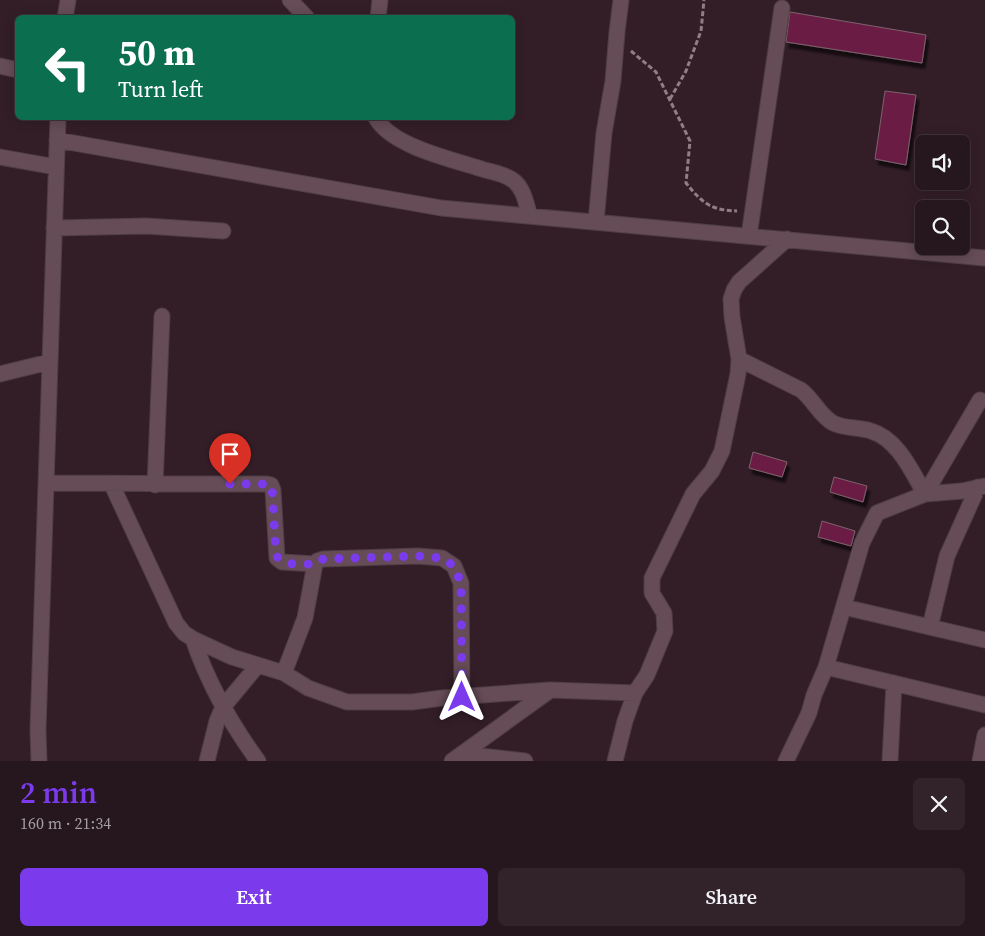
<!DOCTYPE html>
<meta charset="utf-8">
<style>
:root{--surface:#26161d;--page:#32232a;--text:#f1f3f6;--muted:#a49fa4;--line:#42353b;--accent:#7c3aed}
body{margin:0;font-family:"Source Serif 4",serif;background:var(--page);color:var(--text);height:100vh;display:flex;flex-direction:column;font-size:19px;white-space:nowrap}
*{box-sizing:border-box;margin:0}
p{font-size:16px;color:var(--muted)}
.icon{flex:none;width:28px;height:28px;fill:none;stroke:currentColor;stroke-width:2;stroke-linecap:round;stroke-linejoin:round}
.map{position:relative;height:761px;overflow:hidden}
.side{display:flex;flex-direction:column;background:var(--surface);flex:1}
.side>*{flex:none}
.guide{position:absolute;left:15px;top:15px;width:500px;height:105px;border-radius:8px;box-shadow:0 2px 12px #0003,0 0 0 1px var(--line);background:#0b6e4f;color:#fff;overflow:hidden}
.controls{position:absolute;left:915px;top:135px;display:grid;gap:10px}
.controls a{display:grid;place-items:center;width:55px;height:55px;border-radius:8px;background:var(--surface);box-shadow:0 2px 12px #0003,0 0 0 1px var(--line);font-size:25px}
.pin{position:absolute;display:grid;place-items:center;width:42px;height:42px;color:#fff;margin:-51px -21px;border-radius:50% 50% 50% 0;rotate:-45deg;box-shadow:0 0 5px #0007}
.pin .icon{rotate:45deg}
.me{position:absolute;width:55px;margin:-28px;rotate:0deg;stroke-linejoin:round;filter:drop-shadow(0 0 4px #0008)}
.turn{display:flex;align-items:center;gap:18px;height:105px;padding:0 20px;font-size:22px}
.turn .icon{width:65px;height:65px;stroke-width:2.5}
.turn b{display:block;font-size:35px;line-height:42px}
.round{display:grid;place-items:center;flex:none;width:52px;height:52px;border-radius:8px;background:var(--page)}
.headline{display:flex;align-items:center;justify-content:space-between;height:85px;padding:0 20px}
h1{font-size:30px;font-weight:600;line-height:38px;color:var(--accent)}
.action{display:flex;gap:10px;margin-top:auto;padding:10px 20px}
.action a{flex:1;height:58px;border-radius:8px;background:var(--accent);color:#fff;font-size:20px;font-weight:600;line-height:58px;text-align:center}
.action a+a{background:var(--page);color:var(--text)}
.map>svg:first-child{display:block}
.building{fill:#6b1f45;stroke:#7c616c;filter:url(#shadow)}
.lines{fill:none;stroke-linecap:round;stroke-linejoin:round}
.minor-casing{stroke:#4f3d45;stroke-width:17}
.path{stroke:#907e85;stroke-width:3;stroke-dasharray:5 2.5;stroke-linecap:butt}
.minor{stroke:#654c56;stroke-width:15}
.route{stroke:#7c3aed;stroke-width:9;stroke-dasharray:0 16.2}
</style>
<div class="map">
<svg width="985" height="761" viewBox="0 0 985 761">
<defs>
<filter id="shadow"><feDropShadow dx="3" dy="5.5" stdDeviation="1" flood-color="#0009"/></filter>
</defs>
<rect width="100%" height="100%" fill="#331e27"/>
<path class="building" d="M790,12L926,35L922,63L786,42Z
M885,91L916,95L906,165L875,159Z
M753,452L787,462L782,477L749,468Z
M834,477L867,486L863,502L830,492Z
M822,521L855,531L851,546L818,537Z"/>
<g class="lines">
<g class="minor-casing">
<path id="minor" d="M290,0L307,18
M65,18L68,0
M378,18L380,0
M0,66L18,70
M376,118C392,147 455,160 485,170C494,172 507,175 514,181C524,189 526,204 530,216
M57,140L441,208L985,258
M0,157L56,167
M596,222L604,133L613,81L617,32L621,0
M54,228L146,226L223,231
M749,236L782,8
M739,359L801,390C813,399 820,416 833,423C845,429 859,427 871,431C898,439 912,472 925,494L980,400
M0,374L49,362
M46,483L267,484L271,485L273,490L277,558L282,562L315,564
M112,485L176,623L184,633L193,639L232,657L284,673L308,688L347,702H412L442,698L550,690L635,693
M155,485L162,316
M844,607L985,640
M930,627L947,556L978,487
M193,639C208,683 231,724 258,761
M826,667L985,705
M284,673L305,618L315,564L317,561L323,559L418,556L442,558L454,566L461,583L462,697
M463,754L525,761
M39,761L38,730L58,118
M207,761L217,721L223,707L258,665
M452,761L549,691
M615,761L625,721L635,693L647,675L665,631L664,613L652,593V578L693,494L712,471L722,451L738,374L739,359L732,317L731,299L734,290L739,282L787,239
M786,761L809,713L814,695L826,667L862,543L877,513L925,494L962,491L985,486
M890,761L894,683
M980,761L985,735"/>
</g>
<path class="path" d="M631,51L656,72L690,141L686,183C703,204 711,210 737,211
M670,99L686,71L701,31L704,0"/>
<use href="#minor" class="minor"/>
</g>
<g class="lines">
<path class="route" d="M230,484H267L272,487L276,554C280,567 304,564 315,564L318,561L323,559L418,556L442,558L454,566L461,583L462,697"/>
</g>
</svg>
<div class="controls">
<a><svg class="icon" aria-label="sound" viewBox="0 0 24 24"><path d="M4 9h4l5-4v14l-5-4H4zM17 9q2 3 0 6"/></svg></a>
<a><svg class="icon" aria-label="search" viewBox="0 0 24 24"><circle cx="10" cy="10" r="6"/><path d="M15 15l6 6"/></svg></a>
</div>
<div class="pin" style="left:230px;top:484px;background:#d93025"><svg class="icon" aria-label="arrive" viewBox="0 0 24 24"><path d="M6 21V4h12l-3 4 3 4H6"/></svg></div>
<svg class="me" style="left:462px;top:697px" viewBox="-20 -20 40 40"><path d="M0-17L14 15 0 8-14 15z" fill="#7c3aed" stroke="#fff" stroke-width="4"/></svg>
<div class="guide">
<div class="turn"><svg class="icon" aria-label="left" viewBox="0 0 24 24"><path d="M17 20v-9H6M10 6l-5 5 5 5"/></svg><div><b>50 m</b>Turn left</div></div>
</div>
</div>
<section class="side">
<div class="headline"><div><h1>2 min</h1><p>160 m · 21:34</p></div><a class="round"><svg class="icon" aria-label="close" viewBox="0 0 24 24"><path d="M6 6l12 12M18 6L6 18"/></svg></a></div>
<div class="action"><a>Exit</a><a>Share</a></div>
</section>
